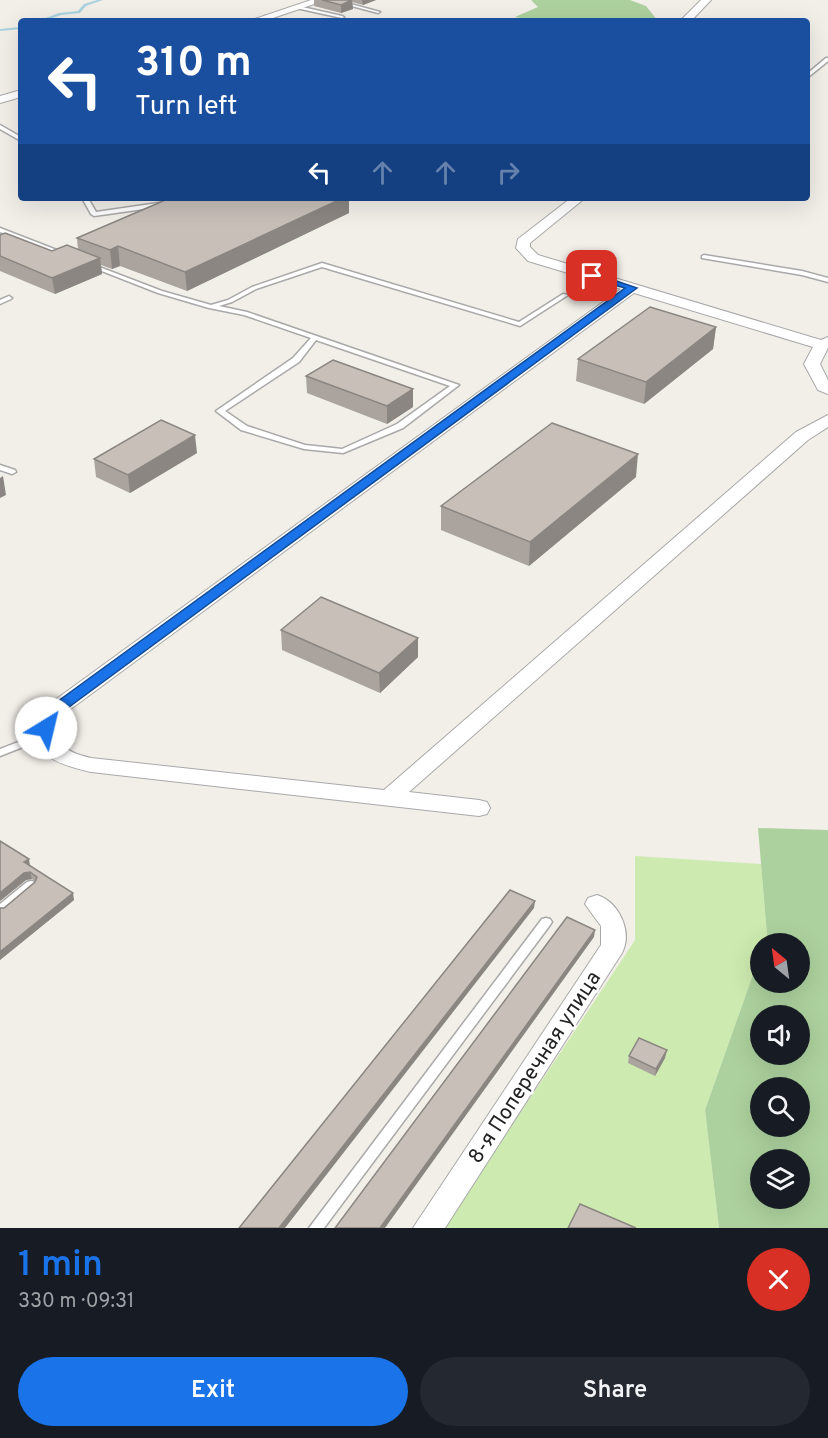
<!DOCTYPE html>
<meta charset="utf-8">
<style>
:root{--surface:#171b24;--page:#242831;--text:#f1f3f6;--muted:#9ea1a6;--accent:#1a73e8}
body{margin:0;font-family:Overpass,sans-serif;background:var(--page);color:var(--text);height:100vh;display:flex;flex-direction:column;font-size:22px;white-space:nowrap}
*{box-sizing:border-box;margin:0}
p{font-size:20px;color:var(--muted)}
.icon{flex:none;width:33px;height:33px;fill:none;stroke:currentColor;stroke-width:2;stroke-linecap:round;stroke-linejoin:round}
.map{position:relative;height:1228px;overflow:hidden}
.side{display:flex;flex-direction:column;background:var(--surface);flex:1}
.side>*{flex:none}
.top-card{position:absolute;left:18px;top:18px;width:792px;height:183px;border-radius:6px;box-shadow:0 6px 24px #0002;background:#1a4fa0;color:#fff;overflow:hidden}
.needle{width:39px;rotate:331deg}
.fabs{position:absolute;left:750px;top:933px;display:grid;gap:12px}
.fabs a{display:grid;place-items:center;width:60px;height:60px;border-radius:50%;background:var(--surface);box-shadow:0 6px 24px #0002;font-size:30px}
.pin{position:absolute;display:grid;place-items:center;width:51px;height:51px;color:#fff;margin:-26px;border-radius:12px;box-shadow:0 3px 9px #0006}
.me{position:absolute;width:66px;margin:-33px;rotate:36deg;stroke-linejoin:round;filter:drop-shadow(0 0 4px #0008)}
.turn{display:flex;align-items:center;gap:21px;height:126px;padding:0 18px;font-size:27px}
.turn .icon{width:78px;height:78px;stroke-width:2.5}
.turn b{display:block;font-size:42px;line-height:51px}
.lanes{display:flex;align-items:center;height:57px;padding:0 18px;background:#0003;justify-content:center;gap:30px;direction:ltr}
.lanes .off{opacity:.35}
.round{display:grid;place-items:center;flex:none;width:63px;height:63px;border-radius:32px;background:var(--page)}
.overview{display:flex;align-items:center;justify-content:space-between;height:102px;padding:0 18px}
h1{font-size:36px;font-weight:600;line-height:45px;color:var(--accent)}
.button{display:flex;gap:12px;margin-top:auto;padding:12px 18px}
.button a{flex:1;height:69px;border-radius:36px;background:var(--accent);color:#fff;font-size:24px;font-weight:600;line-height:69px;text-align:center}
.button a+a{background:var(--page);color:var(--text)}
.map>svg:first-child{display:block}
.grass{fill:#cdebb0}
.forest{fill:#add19e;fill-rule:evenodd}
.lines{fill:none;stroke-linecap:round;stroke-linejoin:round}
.stream{fill:#aad3df;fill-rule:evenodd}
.service-casing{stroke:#a9a9a9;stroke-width:3}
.minor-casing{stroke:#a9a9a9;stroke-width:2}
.service{fill:#fff;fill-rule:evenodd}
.minor{fill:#fff;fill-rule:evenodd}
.wall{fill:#aba49e}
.shaded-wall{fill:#8b8681}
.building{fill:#c7bfb8;stroke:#8b8681;stroke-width:1.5}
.route{fill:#1a73e8;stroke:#114b97;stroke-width:1.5}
.labels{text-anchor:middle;stroke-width:5;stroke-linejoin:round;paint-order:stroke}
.near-street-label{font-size:21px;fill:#222;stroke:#fff}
</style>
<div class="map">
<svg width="828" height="1228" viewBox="0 0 828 1228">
<rect width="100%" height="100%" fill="#f2efe9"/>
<path class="grass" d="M635,856L761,864L767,936L764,943L760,944V955L705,1110L719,1228H444L635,940Z"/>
<path class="forest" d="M531,0H630L646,6L658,21H533L515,17L538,7Z
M758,828L828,830V1228H719L705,1110L760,955V982H800V944L764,943L767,935ZM760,1016H800V1054H760ZM760,1088H800V1126H760ZM760,1160H800V1198H760Z"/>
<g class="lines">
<path class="stream" d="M97,0H103L86,6L80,13L61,15L44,21H38L59,13L78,11L84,4Z
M21,27V29L0,31V29Z"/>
<g class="service-casing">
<path id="service" d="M329,0H336L380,12L378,13Z
M298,6L342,16L344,17L342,18L296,8Z
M265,16L280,20V21H273L263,18Z
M826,58H828V61L807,78V74Z
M0,125L21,137V141L0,129Z
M82,198H88L96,212L165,202L168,204L165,206L94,216L91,214Z
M0,228L67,254L68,255L63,256L0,232Z
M704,255L802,271L828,278V282L802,275L702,258V256Z
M322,263L519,322L563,294L568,295L520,326L322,267L256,289L232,302L219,306L247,312L459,385L403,428L343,453L304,449L241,430L216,411L293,358L311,338L244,315L209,308L158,293L89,266L94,265L162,291L211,305L228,300L252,287ZM316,340L450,386L397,424L342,449L305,445L247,426L225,411L299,362Z
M9,296L12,298L11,299L0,304V300Z
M0,465L15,470L16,472L12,474L0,470Z
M47,731L51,732L52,734L51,736L0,756V749Z
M31,881L35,882L37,885L35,888L4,913L0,914V904L27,882Z
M546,918L550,919L552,922L550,925L324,1228H309L542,919Z"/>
</g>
<g class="minor-casing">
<path id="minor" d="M311,0H326L264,21H249Z
M701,0H711L691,21H680Z
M21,90V97L0,103V96Z
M571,198H585L530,243V247L538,255L821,340L828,337V348L820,364L828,380V394L818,390L804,364L813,347L634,293L64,714C48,742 65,752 91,758L384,790L796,432L828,415V427L808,440L409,792L479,800L487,802L490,808L487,814L479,816L91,772C51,763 19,750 48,705L621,289L528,261L516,248L518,239Z
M597,895C619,902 633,932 622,953L445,1228H413L601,945V926L585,904L588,898Z"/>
</g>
<use href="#service" class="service"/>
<use href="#minor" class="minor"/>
</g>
<path class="wall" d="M314,0H376L363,5L352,2L353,9L341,13L314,6Z
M349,213L187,291L120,266L112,269L101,265L102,274L55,294L0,271V235L52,251L78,250L77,238Z
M716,327L713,349L644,404L576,381L578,359Z
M306,376L413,407L387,424L307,393Z
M197,453L130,493L96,477L94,459Z
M636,477L529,566L441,530V506Z
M281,630L418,638V657L380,693L282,650Z
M0,841L74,900L0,960V908H4L36,882L32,879L26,880L0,901Z
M629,1056L665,1058L655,1076L628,1063Z"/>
<path class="shaded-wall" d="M352,0L353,9L341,13V5Z
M362,0H376L363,5Z
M326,198H349V213L187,291L185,272Z
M118,246L120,266L112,269L110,250Z
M100,258L102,274L55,294L52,278Z
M716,327L713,349L644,404L646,382Z
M413,389V407L387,424V406Z
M195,435L197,453L130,493L128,475Z
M638,454L636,477L529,566L530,542Z
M3,476L6,495L0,498V478Z
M418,638V657L380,693L379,673Z
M29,859L30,866L24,862Z
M30,872L32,879L26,880L0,901V893L24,873Z
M73,893L74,900L0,960V952Z
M535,901L534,908L285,1228H279Z
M595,930L594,937L385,1228H380Z
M667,1050L665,1058L655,1076L656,1069Z"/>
<path class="building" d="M322,0H352L341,5Z
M170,198H343L185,272L118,246L110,250L77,238Z
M5,233L52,251L67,245L100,258L52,278L0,256V235Z
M650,307L716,327L646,382L578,359Z
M333,360L413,389L387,406L306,376Z
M161,420L195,435L128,475L94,459Z
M552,423L638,454L530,542L441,506Z
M321,597L418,638L379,673L281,630Z
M0,841L29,859L24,862L73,893L0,952V908H4L35,882L37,877L30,872L24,873L0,893Z
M510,890L535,901L279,1228H239Z
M567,917L595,930L380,1228H335Z
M639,1038L667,1050L656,1069L629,1056Z
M580,1204L636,1228H568Z"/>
<path class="route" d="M589,274H596L637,288L61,713L51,732H41L39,728L50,707L625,288L589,278Z"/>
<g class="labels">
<g class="near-street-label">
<text transform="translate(534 1067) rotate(-57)" y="7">8-я Поперечная улица</text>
</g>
</g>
</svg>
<div class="fabs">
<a><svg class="needle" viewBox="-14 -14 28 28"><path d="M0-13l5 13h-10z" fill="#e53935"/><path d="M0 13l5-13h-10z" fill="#9ea1a6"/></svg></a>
<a><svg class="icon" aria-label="sound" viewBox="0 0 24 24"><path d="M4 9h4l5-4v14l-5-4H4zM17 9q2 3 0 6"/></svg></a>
<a><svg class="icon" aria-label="search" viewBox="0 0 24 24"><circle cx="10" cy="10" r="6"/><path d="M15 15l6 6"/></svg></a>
<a><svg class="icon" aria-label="layers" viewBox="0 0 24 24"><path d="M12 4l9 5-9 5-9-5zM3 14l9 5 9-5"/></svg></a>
</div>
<div class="pin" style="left:592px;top:276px;background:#d93025"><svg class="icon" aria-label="arrive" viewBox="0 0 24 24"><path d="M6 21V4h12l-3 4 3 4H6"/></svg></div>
<svg class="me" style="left:46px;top:728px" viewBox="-20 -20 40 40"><circle r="19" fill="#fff"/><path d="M0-13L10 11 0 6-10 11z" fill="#1a73e8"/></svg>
<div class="top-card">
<div class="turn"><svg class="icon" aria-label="left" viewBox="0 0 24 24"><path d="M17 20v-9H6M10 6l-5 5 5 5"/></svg><div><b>310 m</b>Turn left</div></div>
<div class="lanes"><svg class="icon" aria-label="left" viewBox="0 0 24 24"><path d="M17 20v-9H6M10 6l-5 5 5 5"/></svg><svg class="icon off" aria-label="ahead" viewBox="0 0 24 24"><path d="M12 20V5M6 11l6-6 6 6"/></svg><svg class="icon off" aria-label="ahead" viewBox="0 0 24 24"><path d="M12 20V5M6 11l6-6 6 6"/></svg><svg class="icon off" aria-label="right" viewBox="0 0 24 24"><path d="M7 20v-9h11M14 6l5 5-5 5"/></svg></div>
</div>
</div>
<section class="side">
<div class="overview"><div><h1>1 min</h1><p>330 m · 09:31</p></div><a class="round" style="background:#d93025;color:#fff"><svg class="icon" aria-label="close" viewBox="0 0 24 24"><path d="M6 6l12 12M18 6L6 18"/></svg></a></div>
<div class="button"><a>Exit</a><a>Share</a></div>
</section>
